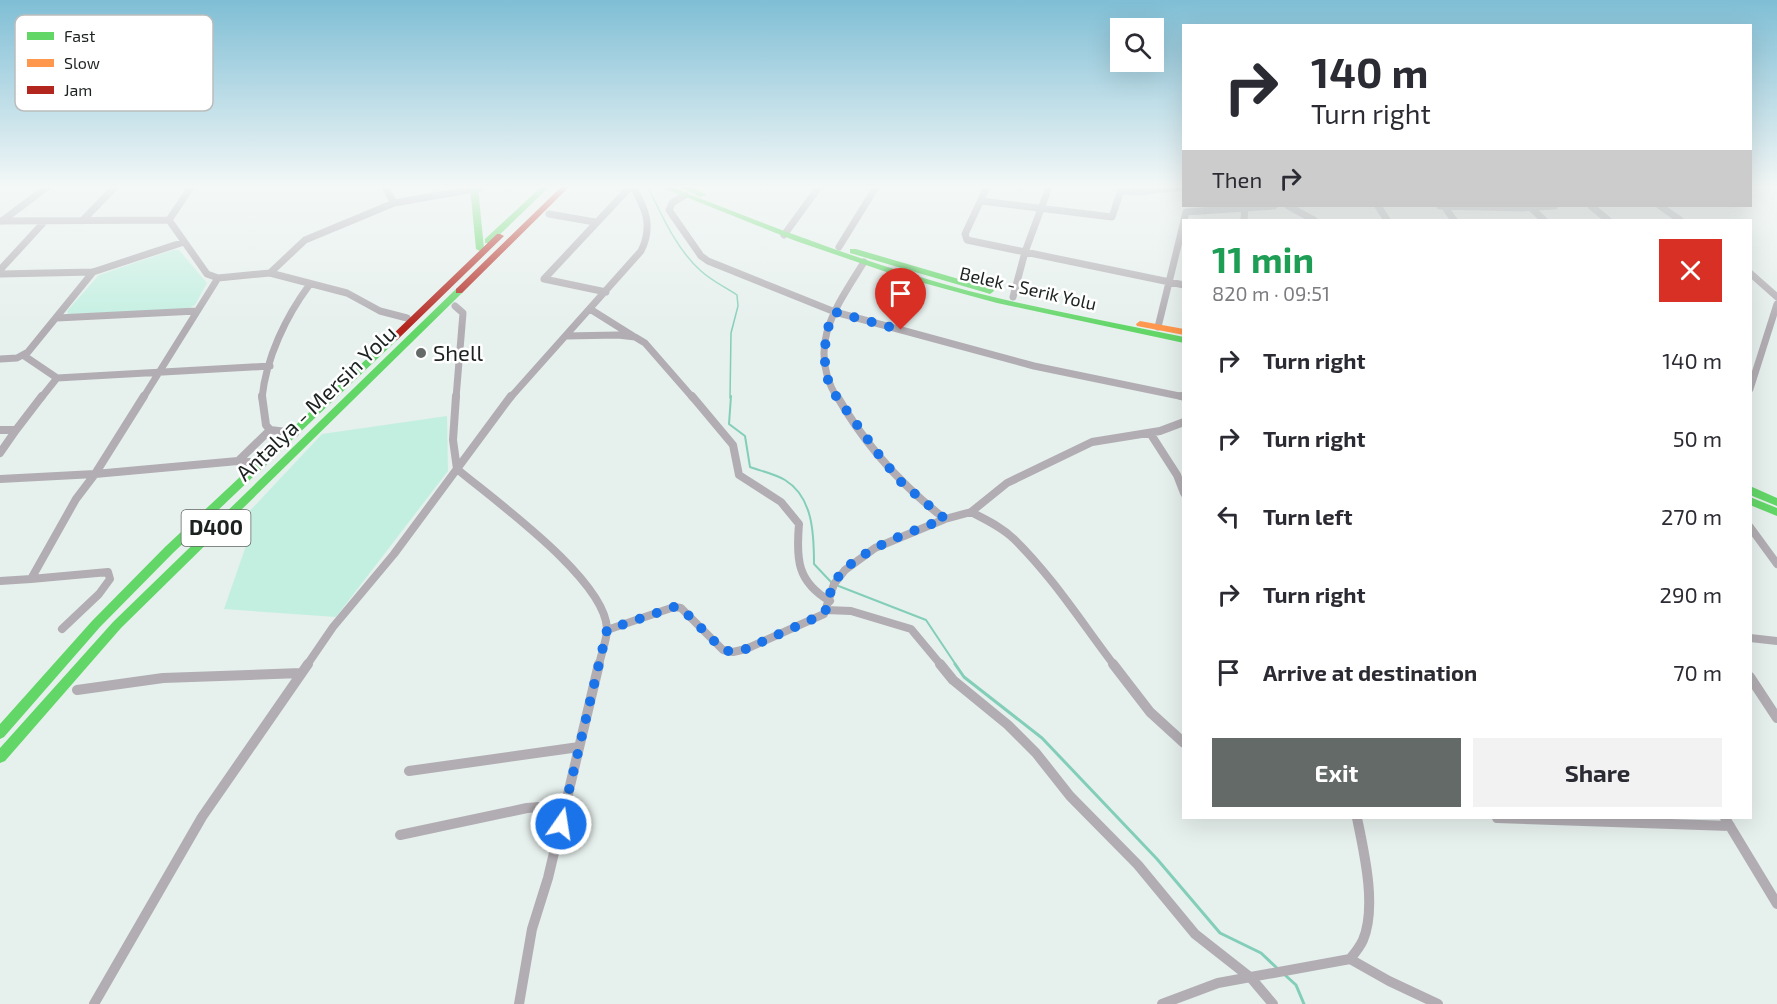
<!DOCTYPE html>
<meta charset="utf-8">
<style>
:root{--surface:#fff;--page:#f2f2f3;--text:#2b2b33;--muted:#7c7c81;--accent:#636a68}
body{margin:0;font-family:"Exo 2",sans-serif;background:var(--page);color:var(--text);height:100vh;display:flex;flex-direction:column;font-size:22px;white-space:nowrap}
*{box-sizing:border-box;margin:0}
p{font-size:20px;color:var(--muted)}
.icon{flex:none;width:33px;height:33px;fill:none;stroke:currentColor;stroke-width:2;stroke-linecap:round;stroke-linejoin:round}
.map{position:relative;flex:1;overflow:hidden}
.drawer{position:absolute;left:1182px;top:219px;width:570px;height:600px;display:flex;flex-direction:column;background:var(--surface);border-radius:0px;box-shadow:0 6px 24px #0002}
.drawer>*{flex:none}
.banner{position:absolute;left:1182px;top:24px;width:570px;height:183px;border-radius:0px;box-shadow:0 6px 24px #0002;background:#fff;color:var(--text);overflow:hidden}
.controls{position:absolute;left:1110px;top:18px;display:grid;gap:12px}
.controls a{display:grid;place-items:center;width:54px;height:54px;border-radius:0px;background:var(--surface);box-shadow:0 6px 24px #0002;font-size:30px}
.pin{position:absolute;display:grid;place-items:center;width:51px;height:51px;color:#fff;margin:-62px -26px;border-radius:50% 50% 50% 0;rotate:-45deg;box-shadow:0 0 6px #0007}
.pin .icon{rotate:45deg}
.me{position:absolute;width:66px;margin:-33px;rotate:13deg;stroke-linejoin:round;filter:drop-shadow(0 0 4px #0008)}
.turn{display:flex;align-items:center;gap:21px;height:126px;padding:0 30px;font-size:27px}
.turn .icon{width:78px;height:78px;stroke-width:2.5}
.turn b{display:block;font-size:42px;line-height:51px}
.then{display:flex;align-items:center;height:57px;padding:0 30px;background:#0003;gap:12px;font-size:22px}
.round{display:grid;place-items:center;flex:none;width:63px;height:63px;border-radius:0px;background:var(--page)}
.headline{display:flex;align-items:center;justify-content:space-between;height:102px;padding:0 30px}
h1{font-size:36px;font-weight:700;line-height:45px;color:#1e9e55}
.primary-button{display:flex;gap:12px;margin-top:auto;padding:12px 30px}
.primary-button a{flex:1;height:69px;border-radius:0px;background:var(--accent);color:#fff;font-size:24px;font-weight:700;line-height:69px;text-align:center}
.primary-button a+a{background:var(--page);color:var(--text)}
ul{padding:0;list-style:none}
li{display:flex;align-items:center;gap:18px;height:78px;padding:0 30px}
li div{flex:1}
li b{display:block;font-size:22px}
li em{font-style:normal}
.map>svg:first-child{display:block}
.green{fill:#c3efe1}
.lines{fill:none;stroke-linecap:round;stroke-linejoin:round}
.stream-far2{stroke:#83ceb8;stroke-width:1.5}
.stream-far1{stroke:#83ceb8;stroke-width:2}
.stream{stroke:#83ceb8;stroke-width:3}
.street-far2{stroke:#b1adb2;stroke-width:7}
.street-far1{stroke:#b1adb2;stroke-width:8}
.street{stroke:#b1adb2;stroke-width:10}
.fast{fill:#63d668;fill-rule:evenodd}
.slow{fill:#ff974d;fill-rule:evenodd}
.jam{fill:#b3261e;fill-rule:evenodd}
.route{stroke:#1a73e8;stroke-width:10;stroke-dasharray:0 18}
.poi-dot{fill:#636a68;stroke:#fff;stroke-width:2}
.labels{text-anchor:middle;stroke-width:5;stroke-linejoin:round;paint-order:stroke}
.far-street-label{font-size:18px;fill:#1c2220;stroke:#fff}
.shield{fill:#fff;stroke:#606463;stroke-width:1.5}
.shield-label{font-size:21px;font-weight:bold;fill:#1c2220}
.poi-label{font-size:22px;fill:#1c2220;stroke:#fff;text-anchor:start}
.street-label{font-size:22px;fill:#1c2220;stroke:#fff}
.key{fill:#fff;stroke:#bbbdbc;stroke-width:1.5}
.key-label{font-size:16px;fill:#1c2220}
</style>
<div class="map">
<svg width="1777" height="1004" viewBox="0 0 1777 1004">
<rect width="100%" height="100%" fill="#e6f0ed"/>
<path class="green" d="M173,250H179L207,283L195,305L184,310L68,314L67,311L99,275Z
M447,416L448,471L336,617L224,609L248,540L229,533L322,434Z"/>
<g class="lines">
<path class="stream-far2" d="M648,187C662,216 677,250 701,271C712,281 725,287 737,295L738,306L731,333L730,398"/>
<path class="stream-far1" d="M731,396L729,424L745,436L750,467C761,471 775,474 785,480C813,497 814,534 814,564L831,582
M836,585L926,620L956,665"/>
<path class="stream" d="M955,664L964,677L1042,738L1157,859L1220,933L1261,953L1278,969
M1285,975L1296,985L1304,1004"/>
<path class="street-far2" d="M385,187L394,203
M987,187L965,234L967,240L1184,285
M1121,191L1140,192L1181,187
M685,195L672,203L669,210L701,256L708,261L835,312L1034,366L1184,397
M981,201L1112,217L1122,187
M1288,206L1314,220
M1378,206L1387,220
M1440,206L1521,208L1554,206
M1444,206L1454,220
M1591,206L1608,220
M1660,206L1680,220
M1531,208L1544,220
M549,214L595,222
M169,220L207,274L218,278L270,273L347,293L380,311L407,318
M169,220L191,187
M1184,220L1186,212L1274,206
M1244,220L1245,208
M0,221L169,220
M2,221L47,187
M82,221L115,187
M784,235L819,187
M839,247L876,187
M0,270L45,221
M270,273L305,240L394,203L480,188
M1750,273L1777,297
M0,274L93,272L184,242
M606,292L544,279L630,187
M1013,297L1025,252L1049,187
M455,306L463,313L456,398
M590,309L633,336
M57,318L196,311
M1158,327L1184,221
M566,336L618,335L635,337L645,343L693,398
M23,355L57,378L270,366
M0,359L17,358L28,352L93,272
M1750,389L1777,304
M41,398L57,378
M143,398L218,278
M262,398C266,358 286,316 310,284
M510,398L641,251C653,227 646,209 633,187
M837,398C806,346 836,307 864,262"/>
<path class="street-far1" d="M262,396L266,425L270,430L295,433
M456,396L453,440L457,469C494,500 606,580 607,629C607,640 601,654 599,665
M692,396L733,445L739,475L781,502L799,524C796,559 797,582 830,601
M837,396C865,445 901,485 945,519
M1181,396L1184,397
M0,430H16L0,453
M16,430L42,396
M1150,433L1177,475L1184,493
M238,461L270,430
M0,479L95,474L238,461L263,463
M971,512C986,520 1002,527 1014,539C1052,576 1082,623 1114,665
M1750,527L1777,564
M31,579L108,572L110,579L99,594L62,629
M0,581L31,579L76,499L95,474L144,396
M826,610L851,611L911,629L941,665
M607,630L674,607L681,608L723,650L733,652L746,649L824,614L834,584L845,570L875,548L945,519L971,512L1007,483L1092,442L1160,431L1184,422
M1750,638L1777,641
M307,665L333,627L394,554L511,396"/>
<path class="street" d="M940,664L953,680L1008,725L1036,753L1070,796L1138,865L1195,934L1251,978L1273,1004
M1113,664L1150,712L1184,743
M1750,677L1777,718
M77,690L163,678L301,673
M409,771L579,747
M1497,818L1730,826
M1725,818L1777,904
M400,835L527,808L565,805
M1350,959L1389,981L1438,1004
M94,1004L202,817L308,664
M519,1004L532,929L548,878L599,664
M1162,1004L1218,983L1350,959C1355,953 1360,947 1363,940C1377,907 1364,852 1357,818"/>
<path class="fast" d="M470,187H478L484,249L480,251L476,249Z
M541,187H549L491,243H485V239Z
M661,187H671C769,226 867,264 969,291C1040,309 1112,322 1184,337V343L997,303L898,276L796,241Z
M680,187H690L707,195L700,197Z
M850,249H856L993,289L994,291L990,294L987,293L850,253Z
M459,288L463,291L462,293L121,628L5,761L0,763V748L113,622L456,289Z
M394,335L397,336V340L173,553L100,627L4,737L0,739V724L92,621L165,547L391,336Z
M1750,486L1777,498V506L1750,495Z
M1750,497L1777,508V516L1750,505Z"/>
<path class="slow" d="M1140,321L1184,329V335L1137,326L1136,324Z"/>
<path class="jam" d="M561,187H569L462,293H456V289Z
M497,234H500L504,236L397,340H391V336Z"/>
</g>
<linearGradient id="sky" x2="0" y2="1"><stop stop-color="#7fbed5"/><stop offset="0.57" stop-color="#f4f8f7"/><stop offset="1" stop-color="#f4f8f7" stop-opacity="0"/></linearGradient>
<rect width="1777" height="327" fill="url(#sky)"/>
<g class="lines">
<path class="route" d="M561,824L607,630L674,607L681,608L723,650L733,652L746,649L824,614C829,604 829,592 834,583C854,550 911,532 945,519L902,483L882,459L836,396L828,380L824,356L827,330L835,312L901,330"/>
</g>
<circle class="poi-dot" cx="421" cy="353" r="6"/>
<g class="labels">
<g class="far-street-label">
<text transform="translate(1028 289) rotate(13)" y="6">Belek - Serik Yolu</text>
</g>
<rect class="shield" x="181.5" y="510" width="69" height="36" rx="4.5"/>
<g class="shield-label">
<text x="216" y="535">D400</text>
</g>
<g class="poi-label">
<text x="433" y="361">Shell</text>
</g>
<g class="street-label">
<text transform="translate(316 403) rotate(-44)" y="8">Antalya - Mersin Yolu</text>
</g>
</g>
<rect x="15" y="15" width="198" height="96" rx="9" class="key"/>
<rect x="27" y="32" width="27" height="8" fill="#63d668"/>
<rect x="27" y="59" width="27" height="8" fill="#ff974d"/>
<rect x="27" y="86" width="27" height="8" fill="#b3261e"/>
<g class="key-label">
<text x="64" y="42">Fast</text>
<text x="64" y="69">Slow</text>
<text x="64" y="96">Jam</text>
</g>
</svg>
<div class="controls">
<a><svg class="icon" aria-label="search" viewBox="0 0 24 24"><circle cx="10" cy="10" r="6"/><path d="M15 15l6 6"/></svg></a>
</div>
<div class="pin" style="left:901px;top:330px;background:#d93025"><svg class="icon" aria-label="arrive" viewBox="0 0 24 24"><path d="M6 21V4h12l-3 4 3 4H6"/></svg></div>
<svg class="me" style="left:561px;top:824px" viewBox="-20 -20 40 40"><circle r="17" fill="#1a73e8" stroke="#fff" stroke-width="3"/><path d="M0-11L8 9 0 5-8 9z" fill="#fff"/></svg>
<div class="banner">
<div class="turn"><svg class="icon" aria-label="right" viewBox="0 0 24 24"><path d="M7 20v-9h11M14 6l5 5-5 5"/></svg><div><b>140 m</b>Turn right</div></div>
<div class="then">Then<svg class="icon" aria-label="right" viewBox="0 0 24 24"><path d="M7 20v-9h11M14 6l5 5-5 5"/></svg></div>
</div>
<section class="drawer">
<div class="headline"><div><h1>11 min</h1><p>820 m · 09:51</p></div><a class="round" style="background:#d93025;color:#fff"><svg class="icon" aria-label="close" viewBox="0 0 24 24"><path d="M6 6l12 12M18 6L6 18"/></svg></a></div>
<ul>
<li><svg class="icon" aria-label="right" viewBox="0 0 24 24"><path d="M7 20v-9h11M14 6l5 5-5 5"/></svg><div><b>Turn right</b></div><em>140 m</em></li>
<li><svg class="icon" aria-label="right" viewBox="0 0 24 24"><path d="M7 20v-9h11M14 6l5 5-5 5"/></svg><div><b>Turn right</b></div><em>50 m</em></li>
<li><svg class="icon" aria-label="left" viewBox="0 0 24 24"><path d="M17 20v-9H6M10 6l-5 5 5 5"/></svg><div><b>Turn left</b></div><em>270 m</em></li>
<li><svg class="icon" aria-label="right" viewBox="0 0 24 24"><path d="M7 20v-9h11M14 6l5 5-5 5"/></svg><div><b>Turn right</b></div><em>290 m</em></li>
<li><svg class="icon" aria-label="arrive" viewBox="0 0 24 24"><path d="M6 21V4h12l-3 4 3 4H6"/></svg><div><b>Arrive at destination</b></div><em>70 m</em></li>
</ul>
<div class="primary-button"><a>Exit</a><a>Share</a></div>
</section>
</div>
